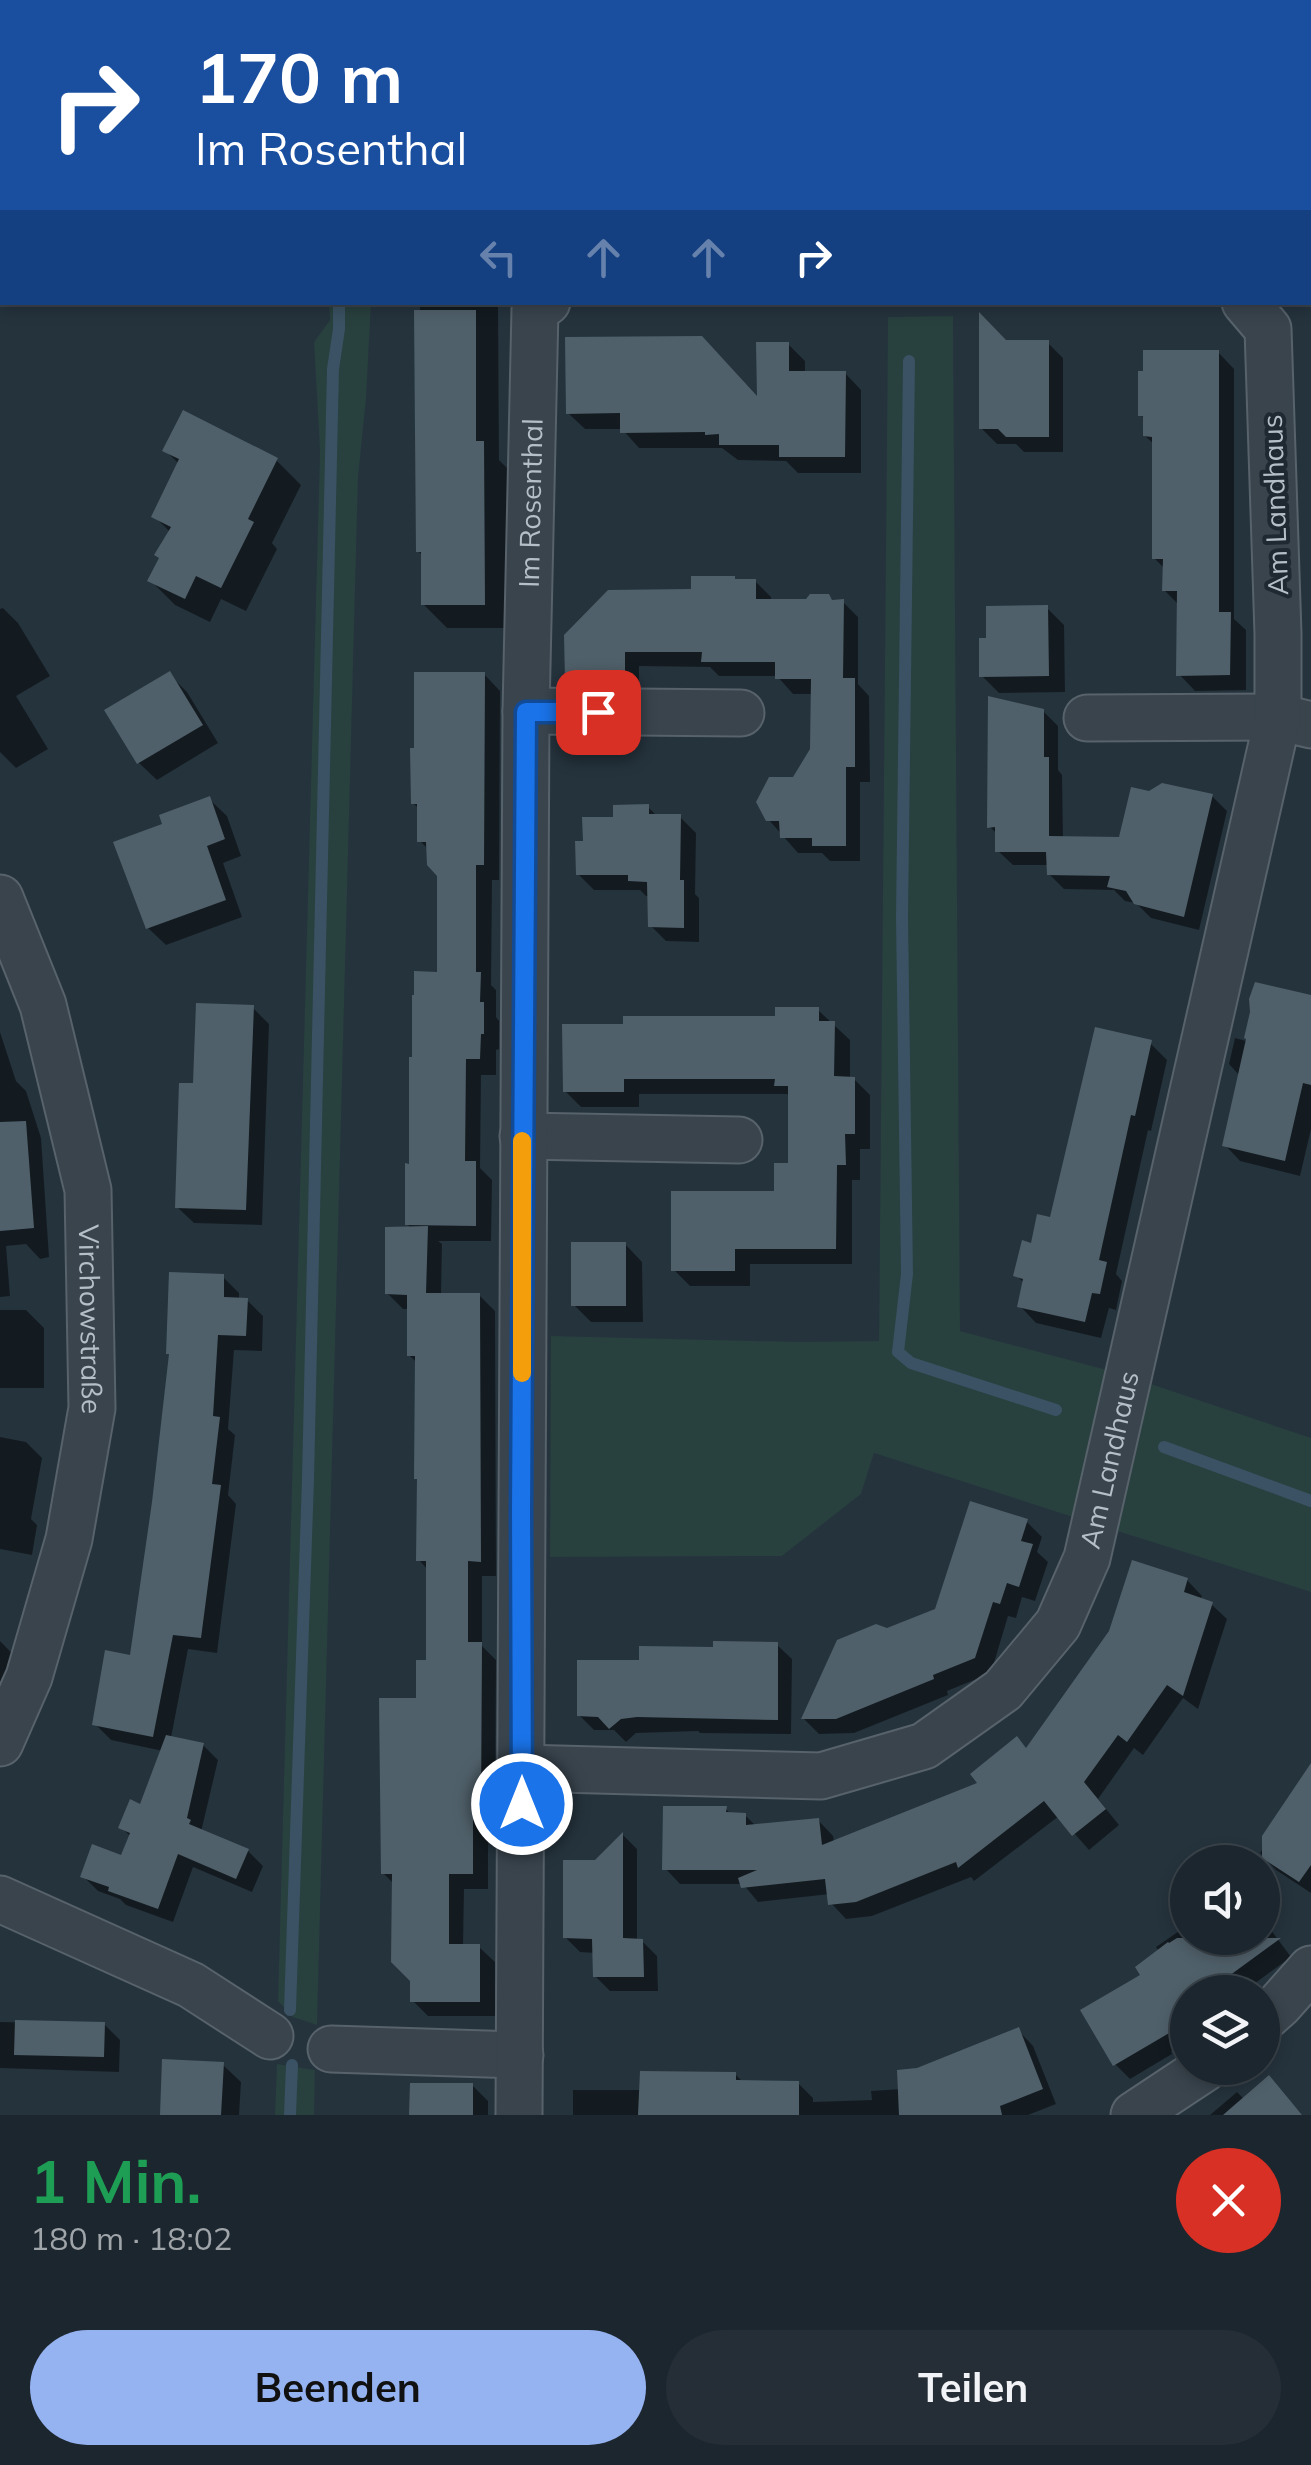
<!DOCTYPE html>
<html lang="de">
<meta charset="utf-8">
<style>
:root{--surface:#1c262e;--page:#252e36;--text:#f1f3f6;--muted:#a0a5aa;--line:#3a434a;--accent:#95b2f1}
body{margin:0;font-family:Mulish,sans-serif;background:var(--page);color:var(--text);height:100vh;display:flex;flex-direction:column;font-size:38px;white-space:nowrap}
*{box-sizing:border-box;margin:0}
p{font-size:32px;color:var(--muted)}
.icon{flex:none;width:55px;height:55px;fill:none;stroke:currentColor;stroke-width:2;stroke-linecap:round;stroke-linejoin:round}
.map{position:relative;height:2115px;overflow:hidden}
.drawer{display:flex;flex-direction:column;background:var(--surface);flex:1}
.drawer>*{flex:none}
.banner{position:absolute;left:0px;top:0px;width:1312px;height:305px;box-shadow:0 5px 15px #0003,0 0 0 2px var(--line);background:#1a4fa0;color:#fff;overflow:hidden}
.buttons{position:absolute;left:1170px;top:1845px;display:grid;gap:20px}
.buttons a{display:grid;place-items:center;width:110px;height:110px;border-radius:50%;background:var(--surface);box-shadow:0 5px 15px #0003,0 0 0 2px var(--line);font-size:50px}
.pin{position:absolute;display:grid;place-items:center;width:85px;height:85px;color:#fff;margin:-42px;border-radius:20px;box-shadow:0 5px 15px #0006}
.me{position:absolute;width:110px;margin:-55px;rotate:0deg;stroke-linejoin:round;filter:drop-shadow(0 0 8px #0008)}
.turn{display:flex;align-items:center;gap:35px;height:210px;padding:0 30px;font-size:45px}
.turn .icon{width:130px;height:130px;stroke-width:2.5}
.turn b{display:block;font-size:70px;line-height:85px}
.lanes{display:flex;align-items:center;height:95px;padding:0 30px;background:#0003;justify-content:center;gap:50px;direction:ltr}
.lanes .off{opacity:.35}
.round{display:grid;place-items:center;flex:none;width:105px;height:105px;border-radius:52px;background:var(--page)}
.overview{display:flex;align-items:center;justify-content:space-between;height:170px;padding:0 30px}
h1{font-size:60px;font-weight:700;line-height:75px;color:#1e9e55}
.cta{display:flex;gap:20px;margin-top:auto;padding:20px 30px}
.cta a{flex:1;height:115px;border-radius:60px;background:var(--accent);color:#111;font-size:40px;font-weight:700;line-height:115px;text-align:center}
.cta a+a{background:var(--page);color:var(--text)}
.map>svg:first-child{display:block}
.green{fill:#28403e}
.water{fill:#3a5263}
.shadow{fill:#0007}
.lines{fill:none;stroke-linecap:round;stroke-linejoin:round}
.stream{stroke:#3a5263;stroke-width:12}
.building{fill:#50606a}
.street-casing{stroke:#57626b;stroke-width:49}
.secondary-casing{stroke:#57626b;stroke-width:59}
.street{stroke:#39444d;stroke-width:45}
.secondary{stroke:#475460;stroke-width:55}
.route-casing{stroke:#114b97;stroke-width:25}
.route{stroke:#1a73e8;stroke-width:18}
.slow{stroke:#f59e0b;stroke-width:18}
.labels{text-anchor:middle;stroke-width:8;stroke-linejoin:round;paint-order:stroke}
.street-label{font-size:28px;fill:#b5bfc8;stroke:#1e2932}
</style>
<div class="map">
<svg width="1311" height="2115" viewBox="0 0 1311 2115">
<rect width="100%" height="100%" fill="#25333d"/>
<path class="green" d="M329,303H371L366,399L358,477L317,2025L293,2017L278,2001L320,451L314,342L330,320Z
M953,316L960,1331L1107,1370L1073,1517L874,1453L861,1494L782,1556L550,1557L551,1336L800,1342L879,1341L888,317Z
M1145,1382L1311,1438V1592L1114,1530Z
M277,2064L315,2070L314,2115H275Z"/>
<path class="water" d="M928,0H1147L1152,2H928Z"/>
<path class="shadow" d="M99,0H294V2H99Z
M427,0H562V2H427Z
M655,0H731V2H654Z
M420,302H498L499,460L507,468L508,628H447L423,604V556L418,551Z
M1005,342L1048,343L1063,358V452H1024L1016,444H997L981,428Z
M788,344L805,361V373H845L861,390V473H798L786,461L738,460L722,448H639L622,429H585L568,413L760,401Z
M1218,352L1234,369V619L1246,630V690L1195,691L1179,674V605L1164,590L1165,569L1154,558L1155,445L1145,436L1146,420L1141,415Z
M165,450L276,460L301,485L272,543L277,549L246,611L221,599L210,622L175,605L150,580L171,533L154,516L179,464Z
M737,581H755L771,597V601L843,602L858,617V684L869,696L870,782H860V861H830L822,853H798L768,819L813,750V694H793L777,676H719L710,667L639,666V694L583,695L567,679L693,592Z
M3,608L18,623L50,676L16,696L48,749L16,768L0,752V609Z
M1047,608L1064,625L1065,692L999,693L982,676Z
M169,674L187,692L218,743L157,780L139,763L108,711Z
M484,674L500,691L499,880H492L491,985L496,990V1017L499,1021V1049L496,1050V1075H481L480,1168L492,1180L491,1241H438L442,1244L441,1295H479L495,1311L496,1576H482V1646L496,1660L495,1826H488V1889H464L463,1947H479L495,1962V2016H428L413,2001V1980L394,1884L383,1873L419,1700L429,1663L428,1570L419,1560L417,1363L409,1355V1309H403L387,1293L412,1229L407,1224L411,1166L439,974L440,875L429,850L420,841V810L413,803Z
M1043,711L1058,726V770L1062,775L1063,839L1121,840L1212,796L1227,811L1199,930L1151,918L1136,903L1125,901L1114,890L1064,889L1049,874V865H1013L998,851V835L990,827Z
M209,799L227,816L241,856L223,863L242,917L166,945L148,928L166,825Z
M648,807L658,817H680L696,833L695,894L699,898V942L666,941L651,926L650,896H646L640,890H594L578,874L585,843L615,820Z
M1311,997V1129L1300,1176L1240,1161L1225,1145L1240,1076L1229,1064L1235,1038L1246,1041L1252,1012Z
M252,1007L269,1024L262,1225L194,1223L177,1207L195,1086Z
M818,1010L850,1040V1079H854L870,1095V1149H860V1180H852V1264H750V1286H690L674,1270L776,1194L791,1166L790,1098L787,1094H639V1107H581L565,1091L778,1019Z
M0,1032L16,1081L26,1091L41,1138L49,1257L40,1259L26,1244L6,1246L10,1296L0,1297Z
M1150,1043L1167,1060L1151,1131L1148,1130L1116,1274L1122,1281L1116,1310L1109,1308L1101,1338L1036,1323L1020,1306L1025,1284L1016,1275L1033,1246L1052,1220Z
M625,1244L642,1262L643,1322H591L574,1305Z
M223,1277L239,1293V1300H247L263,1316L262,1351L234,1350L228,1429L235,1435L228,1495L236,1504L217,1653L188,1649L171,1738L203,1745L218,1760L201,1832L248,1851L263,1866L252,1892L193,1867L173,1922L126,1905L120,1899L98,1891L83,1876L123,1858L131,1837L121,1827L142,1807L163,1751L111,1740L95,1724L132,1658Z
M0,1310H26L44,1328V1388H0Z
M0,1437L26,1442L42,1458L31,1519L37,1525L32,1555L0,1549Z
M1026,1521L1042,1537L1037,1552L1048,1562L1035,1601L1022,1597L1016,1618L1008,1616L991,1673L947,1691L948,1695L854,1733L819,1734L804,1719L937,1611Z
M1187,1580L1202,1596L1200,1600L1211,1604L1227,1619L1198,1709L1183,1698L1143,1755L1134,1748L1098,1799L1119,1825L1089,1850L1059,1816L974,1881L971,1877L872,1916L846,1919L831,1903L830,1894L758,1902L743,1884H680L665,1868L726,1809L732,1815H745L756,1826L818,1820L833,1836L834,1842L982,1784L1028,1750Z
M0,1641L35,1677L0,1712Z
M777,1645L792,1659L791,1734L700,1733L698,1731L636,1733L626,1742L614,1730H594L579,1715L641,1663L716,1649Z
M1311,1798V1893L1276,1870L1260,1853L1279,1824Z
M623,1835L637,1849V1941H642L657,1956L658,1991H610L595,1976V1953L580,1952L565,1937L596,1863Z
M1262,1918L1291,1957L1243,1992H1188V2033L1183,2037L1186,2042L1171,2051L1172,2054L1130,2079L1115,2064L1159,1951L1156,1947L1188,1925V1938H1262Z
M0,2022L104,2024L120,2040L119,2072L0,2068Z
M1018,2030L1033,2046L1056,2104L1028,2115H573V2090H642L735,2074L744,2083H798L813,2098V2102L872,2100L871,2091L901,2089L917,2071Z
M223,2065L241,2082L239,2115H162Z
M1269,2078L1302,2115H1210L1237,2092L1244,2099Z
M472,2085L488,2101V2115H412Z"/>
<g class="lines">
<path class="stream" d="M342,2V0
M909,361L902,917L907,1274L898,1352L911,1363L1056,1410
M1164,1447L1311,1501
M290,2010L308,1479L333,369L339,329V302
M290,2115L292,2065"/>
</g>
<path class="building" d="M414,310H476V441H484L485,605H421V552H416Z
M979,312L1006,340H1049V437H1006L998,429H979Z
M702,336L757,396L756,342H789V371H846L845,457H779V445H719V434L705,435V432L620,433V413L566,414L565,337Z
M1143,350H1219V612H1231L1230,675L1176,676L1177,591H1162L1163,559H1152V437L1143,436V416H1138V371H1143Z
M183,410L278,458L248,519L254,522L221,588L196,576L185,599L147,581L159,558L154,555L171,527L151,517L179,459L162,451Z
M691,576H735V579H756V599H806L810,594H829L832,600L844,599L843,678H855V767H846V846H812V838H780L779,821H766L756,802L769,777H793L810,749L811,679H775V662H701L702,652H625V680H565L564,635L608,590L691,589Z
M1048,605L1049,676L979,677V638H986V606Z
M170,671L203,725L137,764L104,710Z
M414,672H485L484,865H476V972H481L480,1002H484V1034H481L480,1059H466L465,1161H476V1226L405,1225V1163L409,1164V1057H412V995H414V971L437,972V876L427,865L426,842H417V804H411L410,748H414Z
M988,696L1044,709V757H1049V836L1119,837L1131,787L1149,791L1162,783L1213,794L1184,917L1134,904L1126,891L1107,887L1110,876L1047,875L1046,852H995V827L987,828Z
M210,796L225,839L207,846L226,900L146,929L113,842L162,824L159,815Z
M649,804V814H681L680,880H684V928L648,927L647,882L628,881V875H576L575,841H583L582,817H613V805Z
M1255,982L1311,995V1085L1303,1083L1285,1161L1222,1146L1246,1039L1244,1038L1250,1012L1249,999Z
M196,1003L254,1005L246,1210L175,1208L179,1083H193Z
M775,1007H819V1021H835L834,1076L855,1077V1134H845L846,1165H837L836,1249H735V1271H671V1191H774V1163H788V1086H774L775,1079H624V1092H563L562,1024H623V1016H775Z
M1095,1027L1152,1040L1135,1116L1131,1115L1099,1260L1107,1262L1100,1294L1092,1293L1085,1322L1017,1307L1023,1279L1013,1276L1022,1240L1031,1243L1037,1214L1050,1217Z
M26,1121L34,1228L0,1231V1122Z
M428,1226L426,1293H480L481,1562L468,1561V1642H482L481,1811L473,1812V1874H449V1944H480V2002H410V1981L391,1962L392,1874H381L379,1698H416V1660H426V1561H416L417,1479H414L415,1356H407V1295L385,1294V1227Z
M571,1242H626V1306H571Z
M169,1272L224,1274V1297L248,1298L246,1336L218,1335L213,1416L220,1417L212,1484L221,1485L201,1638L173,1635L153,1737L92,1725L105,1650L130,1655L152,1502L169,1354H166Z
M970,1501L1028,1519L1021,1541L1033,1544L1019,1587L1007,1583L1000,1604L993,1602L975,1658L933,1675L934,1679L836,1719H801L837,1640L876,1624L887,1628L935,1609Z
M1132,1560L1188,1578L1184,1592L1213,1602L1183,1696L1167,1685L1127,1742L1118,1735L1084,1782L1106,1809L1072,1836L1044,1801L958,1868L956,1862L856,1902L828,1905L825,1879L741,1888L738,1878L757,1870H662L663,1806H727L726,1812L746,1813V1825L819,1818L822,1845L977,1783L970,1774L1017,1736L1026,1748L1109,1631Z
M713,1641L778,1642V1720L637,1717L621,1719L609,1729L598,1717L577,1716V1660H639V1646L713,1647Z
M166,1735L204,1743L187,1818L191,1820L189,1824L249,1849L236,1879L178,1854L158,1909L108,1891L109,1887L80,1877L92,1844L121,1855L130,1833L118,1828L130,1799L140,1804Z
M1311,1763V1865L1299,1882L1262,1858V1836Z
M623,1832V1938L643,1939L644,1977H593L592,1939L563,1938V1860H595Z
M1177,1938H1281L1207,1992H1188V2022L1113,2066L1080,2010L1140,1975L1135,1967L1168,1942L1169,1943Z
M15,2020L105,2022L104,2057L14,2055Z
M1019,2027L1043,2089L1000,2106L1002,2115H899L897,2070L917,2068Z
M162,2059L224,2062L221,2115H160Z
M640,2071L736,2072V2080L799,2081V2115H638Z
M1269,2075L1302,2115H1223Z
M410,2083H473V2115H409Z"/>
<g class="lines">
<g class="street-casing">
<g id="street">
<path d="M588,2V0"/>
<path d="M526,711L741,713"/>
<path d="M1087,718L1278,717L1311,725"/>
<path id="s1" d="M0,898L43,1005L88,1190L92,1408L69,1539L29,1677L0,1743"/>
<path d="M523,1136L739,1140"/>
<path id="s2" d="M522,1768L821,1776L924,1746L1003,1690L1058,1624L1087,1558L1278,717V634L1268,329L1245,302"/>
<path d="M0,1899L191,1985L270,2036"/>
<path d="M1262,2020L1279,2005L1311,1969"/>
<path d="M331,2049L520,2055"/>
<path id="s3" d="M519,2115L526,711L535,309L547,302"/>
<path d="M1134,2115L1205,2068"/>
</g>
</g>
<g class="secondary-casing">
<path id="secondary" d="M1293,0L1297,2"/>
</g>
<use href="#street" class="street"/>
<use href="#secondary" class="secondary"/>
</g>
<g class="lines">
<g class="route-casing">
<path id="route" d="M522,1804L521,1510L526,712H598"/>
</g>
<use href="#route" class="route"/>
<path class="slow" d="M522,1373V1141"/>
</g>
<g class="labels">
<g class="street-label">
<text dy="10" stroke="none"><textPath href="#s3" startOffset="1612">Im Rosenthal</textPath></text>
<text transform="translate(1275 505) rotate(-92)" y="10">Am Landhaus</text>
<text dy="10" stroke="none"><textPath href="#s1" startOffset="435">Virchowstraße</textPath></text>
<text dy="10" stroke="none"><textPath href="#s2" startOffset="762">Am Landhaus</textPath></text>
</g>
</g>
</svg>
<div class="buttons">
<a><svg class="icon" aria-label="sound" viewBox="0 0 24 24"><path d="M4 9h4l5-4v14l-5-4H4zM17 9q2 3 0 6"/></svg></a>
<a><svg class="icon" aria-label="layers" viewBox="0 0 24 24"><path d="M12 4l9 5-9 5-9-5zM3 14l9 5 9-5"/></svg></a>
</div>
<div class="pin" style="left:598px;top:712px;background:#d93025"><svg class="icon" aria-label="arrive" viewBox="0 0 24 24"><path d="M6 21V4h12l-3 4 3 4H6"/></svg></div>
<svg class="me" style="left:522px;top:1804px" viewBox="-20 -20 40 40"><circle r="17" fill="#1a73e8" stroke="#fff" stroke-width="3"/><path d="M0-11L8 9 0 5-8 9z" fill="#fff"/></svg>
<div class="banner">
<div class="turn"><svg class="icon" aria-label="right" viewBox="0 0 24 24"><path d="M7 20v-9h11M14 6l5 5-5 5"/></svg><div><b>170 m</b>Im Rosenthal</div></div>
<div class="lanes"><svg class="icon off" aria-label="left" viewBox="0 0 24 24"><path d="M17 20v-9H6M10 6l-5 5 5 5"/></svg><svg class="icon off" aria-label="ahead" viewBox="0 0 24 24"><path d="M12 20V5M6 11l6-6 6 6"/></svg><svg class="icon off" aria-label="ahead" viewBox="0 0 24 24"><path d="M12 20V5M6 11l6-6 6 6"/></svg><svg class="icon" aria-label="right" viewBox="0 0 24 24"><path d="M7 20v-9h11M14 6l5 5-5 5"/></svg></div>
</div>
</div>
<section class="drawer">
<div class="overview"><div><h1>1 Min.</h1><p>180 m · 18:02</p></div><a class="round" style="background:#d93025;color:#fff"><svg class="icon" aria-label="close" viewBox="0 0 24 24"><path d="M6 6l12 12M18 6L6 18"/></svg></a></div>
<div class="cta"><a>Beenden</a><a>Teilen</a></div>
</section>
